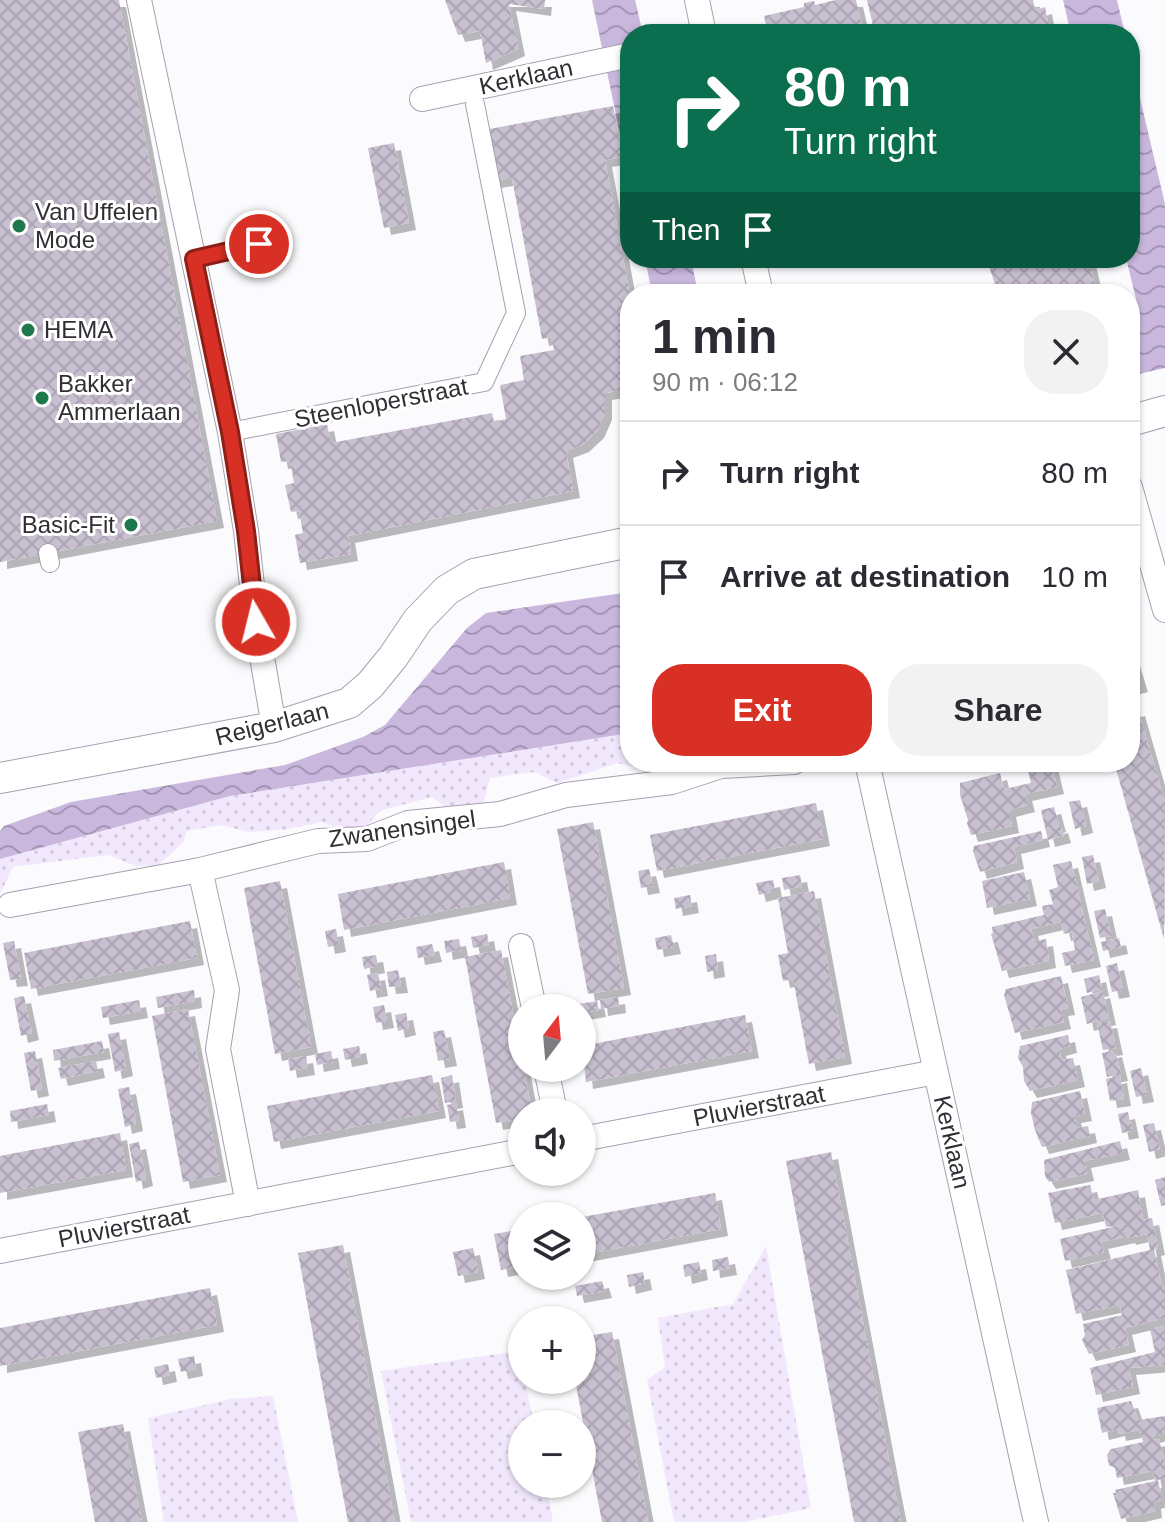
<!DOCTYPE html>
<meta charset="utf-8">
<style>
:root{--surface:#fff;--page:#f2f2f3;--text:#2b2b33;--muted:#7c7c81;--line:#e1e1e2;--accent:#d93025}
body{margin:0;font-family:Helvetica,sans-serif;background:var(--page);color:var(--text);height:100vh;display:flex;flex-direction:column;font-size:30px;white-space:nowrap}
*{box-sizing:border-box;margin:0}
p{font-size:26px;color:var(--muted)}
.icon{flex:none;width:44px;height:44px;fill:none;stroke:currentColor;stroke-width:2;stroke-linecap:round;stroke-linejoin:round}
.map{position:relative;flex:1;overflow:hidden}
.sheet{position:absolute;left:620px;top:284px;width:520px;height:488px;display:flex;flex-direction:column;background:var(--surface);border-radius:32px;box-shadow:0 2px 6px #0004}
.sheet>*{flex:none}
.banner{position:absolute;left:620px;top:24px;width:520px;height:244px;border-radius:32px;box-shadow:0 2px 6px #0004;background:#0b6e4f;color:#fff;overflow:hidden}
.needle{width:52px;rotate:16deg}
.tools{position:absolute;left:508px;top:994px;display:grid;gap:16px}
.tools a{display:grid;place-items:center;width:88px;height:88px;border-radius:50%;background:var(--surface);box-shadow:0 2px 6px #0004;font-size:40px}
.pin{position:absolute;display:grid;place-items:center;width:68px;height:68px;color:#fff;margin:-34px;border:4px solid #fff;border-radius:50%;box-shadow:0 2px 8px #0007}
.me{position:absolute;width:88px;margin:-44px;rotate:352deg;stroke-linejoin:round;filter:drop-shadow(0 0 6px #0008)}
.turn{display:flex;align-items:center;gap:28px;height:168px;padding:0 32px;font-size:36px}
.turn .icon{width:104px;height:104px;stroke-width:2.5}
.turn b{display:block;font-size:56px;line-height:68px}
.then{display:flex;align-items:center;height:76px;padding:0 32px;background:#0003;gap:16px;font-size:30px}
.round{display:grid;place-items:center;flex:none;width:84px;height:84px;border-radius:32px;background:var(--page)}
.head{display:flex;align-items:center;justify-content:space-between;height:136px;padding:0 32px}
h1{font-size:48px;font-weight:700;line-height:60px}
.cta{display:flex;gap:16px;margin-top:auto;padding:16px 32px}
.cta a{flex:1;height:92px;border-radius:32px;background:var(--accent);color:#fff;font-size:32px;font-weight:700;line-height:92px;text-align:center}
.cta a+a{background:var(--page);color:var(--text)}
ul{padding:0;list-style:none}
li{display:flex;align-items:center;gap:24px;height:104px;padding:0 32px;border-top:2px solid var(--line)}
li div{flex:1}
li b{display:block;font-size:30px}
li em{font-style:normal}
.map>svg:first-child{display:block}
.grass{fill:url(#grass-dots)}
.water{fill:url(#water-waves)}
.building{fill:url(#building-cross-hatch);filter:url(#shadow)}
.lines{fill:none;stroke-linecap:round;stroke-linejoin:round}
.service-casing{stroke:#a7a0b0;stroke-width:14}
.pedestrian-casing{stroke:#a7a0b0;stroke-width:20}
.minor-casing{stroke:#a7a0b0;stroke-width:26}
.tertiary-casing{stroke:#a7a0b0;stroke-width:32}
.service{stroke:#fff;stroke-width:12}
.pedestrian{stroke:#fff;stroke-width:18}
.minor{stroke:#fff;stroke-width:24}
.tertiary{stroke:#fff;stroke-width:30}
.route-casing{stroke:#8d1f18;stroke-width:20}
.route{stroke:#d93025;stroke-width:14}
.poi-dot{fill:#1f784c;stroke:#fff;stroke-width:3}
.labels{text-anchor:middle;stroke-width:6;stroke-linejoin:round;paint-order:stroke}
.street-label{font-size:24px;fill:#312e34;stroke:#fff}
.poi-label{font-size:24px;fill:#312e34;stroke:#fff;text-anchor:start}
</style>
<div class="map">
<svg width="1165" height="1522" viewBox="0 0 1165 1522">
<defs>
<pattern id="grass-dots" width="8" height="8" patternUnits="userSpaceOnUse" patternTransform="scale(2)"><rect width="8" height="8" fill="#f2e8fd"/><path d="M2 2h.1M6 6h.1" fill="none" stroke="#d0c7d9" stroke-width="1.8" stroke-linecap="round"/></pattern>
<pattern id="water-waves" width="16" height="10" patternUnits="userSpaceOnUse" patternTransform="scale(2)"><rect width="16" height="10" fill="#c9b7dd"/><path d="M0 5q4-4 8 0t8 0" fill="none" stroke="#a495b4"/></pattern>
<pattern id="building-cross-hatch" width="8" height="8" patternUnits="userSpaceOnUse" patternTransform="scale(2)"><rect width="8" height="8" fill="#c8c0d1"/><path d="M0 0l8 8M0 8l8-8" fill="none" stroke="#aca5b4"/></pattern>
<filter id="shadow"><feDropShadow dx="7" dy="7" stdDeviation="0" flood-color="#0004"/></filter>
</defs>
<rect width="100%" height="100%" fill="#fbfafd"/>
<path class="grass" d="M630,733V762H668L642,769L618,763L557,783L535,772L490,778L483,805L451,811L432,797L379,811L368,825L346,832L322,822L283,830L249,832L221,825L187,831L183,843L157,866H136L108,855L13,867L0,894V859L230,796Z
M766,1246L811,1508L745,1522H674L647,1380L665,1367L658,1318L733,1304Z
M519,1351L522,1380H525L534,1424H522V1484H546L553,1522H411L381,1371Z
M273,1396L298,1522H164L148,1418L230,1399Z"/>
<path class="water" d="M592,0H635L643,34H630V182Z
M1063,0H1117L1125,34H1071Z
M1130,56L1165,204V368L1130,376V321L1137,303L1126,258H1130Z
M645,258H691L698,294H652Z
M630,592V733L230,796L0,859V831L4,826L71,802L285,765L363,737L385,725L467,628L486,613Z"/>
<path class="building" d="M0,0H119L217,521L0,562Z
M445,0H545L544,9L509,4L518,49L486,63L480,31L458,35Z
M836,0H856L864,34H768L764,16L804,7V3L814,1L815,5Z
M867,0H1033L1035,10L1045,7L1050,34H875Z
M613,106L623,157L605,160L630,296V389L605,393V413L597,431L582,445L566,451L573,491L348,536L351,554L300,563L295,535L303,533L299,511L291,512L285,485L294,483L290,461L281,462L276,434L327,424L331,443L492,413L494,422L506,419L500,385L524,380L520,356L554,350L551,337L542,339L512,178L494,181L484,130Z
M394,143L409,223L384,228L368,148Z
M994,258H1089L1096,289L1074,294H998L988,263L994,261Z
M1130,649L1141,685L1130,688Z
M1138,709L1165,803L1164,939L1114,762H1130V711Z
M1026,762H1051L1057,787L1025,794L1028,805L1009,810L1012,826L971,835L967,823L968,820L960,795V783L1000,773L1004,789L1031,783Z
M1080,800L1086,826L1075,829L1069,802Z
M816,803L823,839L657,871L650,835Z
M1054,807L1059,825L1050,829L1061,826L1064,836L1048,840L1041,810Z
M593,822L624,988L588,994L557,829Z
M1041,831L1043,840L1014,847L1017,862L980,872L973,851L974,846Z
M1093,855L1099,881L1087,884L1082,857Z
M1071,861L1094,960L1065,966L1062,953L1075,950L1072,932L1064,934L1061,922L1031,929L1034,941L1046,939L1049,961L1002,971L991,934L993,933L992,927L1044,915L1042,906L1053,904L1049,890L1058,887L1053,865Z
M504,862L510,898L344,930L338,894Z
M649,869L653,886L641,888L638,871Z
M1024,872L1030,899L987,908L982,881Z
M800,875L802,886L784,890L782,878Z
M773,880L775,891L759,895L756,883Z
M280,881L311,1047L275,1054L244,888Z
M814,891L845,1057L809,1064L793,979L783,981L778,955L788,953L778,898Z
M690,895L692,906L676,909L674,898Z
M1105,909L1111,936L1100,938L1094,911Z
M190,921L197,958L31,989L24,953Z
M336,929L339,945L328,947L325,931Z
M487,934L489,945L473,948L471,937Z
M671,935L674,947L657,950L655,938Z
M1119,938L1121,947L1103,951L1101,942Z
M459,939L461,950L446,953L444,941Z
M14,941L21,979L10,980L3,943Z
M432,944L435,955L418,958L416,947Z
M501,950L532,1112H522V1118L496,1123L465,957Z
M716,954L718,970L707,972L705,956Z
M376,955L378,966L364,969L362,957Z
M1117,963L1123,990L1112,992L1106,966Z
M398,970L401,986L389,987L387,972Z
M378,973L381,989L370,991L367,975Z
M1099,975L1102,989L1087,993L1084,979Z
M1061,976L1068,1008L1061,1009L1064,1022L1015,1033L1004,995L1006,989Z
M194,990L195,1001L158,1008L156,997Z
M1103,991L1109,1018L1087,1024L1081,997Z
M24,996L32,1033L21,1036L14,998Z
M618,997L619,1006L601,1009L600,1000Z
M139,1000L141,1011L103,1018L101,1007Z
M597,1001L599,1010L582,1013L579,1004Z
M384,1005L387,1021L376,1023L373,1007Z
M188,1009L220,1175L183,1182L152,1016Z
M406,1013L409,1028L398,1031L395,1015Z
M745,1015L752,1051L586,1082L582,1046Z
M1110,1021L1116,1048L1103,1050L1097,1023Z
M444,1030L450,1059L438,1061L433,1032Z
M119,1032L126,1069L115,1072L108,1034Z
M1068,1035L1070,1046L1059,1049L1062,1060L1073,1058L1078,1080L1030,1091L1024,1081L1023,1067L1018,1058L1020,1046Z
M102,1041L104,1052L54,1061L53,1050Z
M359,1046L361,1057L345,1060L343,1049Z
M1115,1050L1121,1074L1107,1077L1102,1053Z
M35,1051L42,1089L31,1091L24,1053Z
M331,1051L333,1062L317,1065L315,1054Z
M306,1056L308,1068L290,1071L288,1059Z
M96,1061L98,1071L61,1079L58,1068Z
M1141,1068L1147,1095L1136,1097L1130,1071Z
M432,1075L439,1111L274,1142L267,1106Z
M452,1075L456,1101L445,1103L441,1078Z
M1120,1076L1124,1099L1110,1101L1106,1079Z
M129,1087L136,1124L125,1127L118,1089Z
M1080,1091L1085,1114L1074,1116L1077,1128L1088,1126L1090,1136L1042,1147L1035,1130L1031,1113L1032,1102Z
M456,1103L459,1121L450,1122L447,1105Z
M47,1104L49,1115L11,1122L10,1111Z
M1128,1112L1132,1131L1122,1133L1118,1114Z
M1154,1123L1160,1149L1149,1152L1143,1125Z
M120,1133L126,1170L0,1193V1156Z
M1120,1141L1123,1153L1084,1161L1087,1174L1049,1182L1045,1176L1044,1160Z
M139,1142L146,1179L136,1182L129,1144Z
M831,1152L893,1481L901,1522H854L786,1161Z
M1165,1177V1205L1161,1206L1155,1180Z
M1090,1185L1094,1200L1138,1190L1143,1220L1152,1218L1158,1248L1154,1249L1162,1287L1165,1286V1318L1125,1328L1129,1345L1089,1354L1082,1340L1085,1335L1083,1324L1122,1315L1119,1305L1076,1314L1066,1270L1150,1250L1147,1234L1129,1238L1128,1236L1101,1242L1104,1252L1065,1261L1060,1239L1126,1224L1106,1227L1103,1213L1055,1223L1048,1193Z
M715,1193L721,1229L582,1255V1217Z
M522,1229V1266L501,1270L494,1234Z
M343,1245L395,1522H348L328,1417L298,1253Z
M473,1248L478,1272L458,1276L453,1252Z
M728,1257L730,1268L713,1271L712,1260Z
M699,1262L701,1273L685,1277L683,1265Z
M643,1272L645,1283L629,1287L627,1275Z
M602,1281L605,1291L577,1296L575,1286Z
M210,1288L217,1325L0,1366V1328Z
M1165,1326V1365L1129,1368L1133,1387L1096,1395L1090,1368L1155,1352L1150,1329Z
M612,1332L648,1522H602L575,1380H582V1337Z
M194,1356L196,1369L181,1372L178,1359Z
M168,1364L170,1375L156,1378L154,1367Z
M1131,1401L1138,1420L1165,1416V1433L1152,1436L1153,1440L1159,1439L1165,1463V1478L1158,1480L1162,1499L1154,1502L1155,1511L1121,1519L1113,1493H1116L1115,1490L1155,1481L1153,1471L1117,1478L1115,1468L1109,1465L1107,1455L1111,1449L1143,1442L1140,1430L1119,1434L1118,1429L1102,1433L1097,1408Z
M123,1424L142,1522H95L78,1432Z"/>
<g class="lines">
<g class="service-casing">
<path id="service" d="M194,259L259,244"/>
</g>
<g class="pedestrian-casing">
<path id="pedestrian" d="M230,432L484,382L516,313L475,104
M48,553L50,563"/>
</g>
<g class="minor-casing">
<path id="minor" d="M139,0L230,432L246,531L256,622L274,727
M697,0L704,34
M422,99L630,55
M753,258L761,294
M1130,487L1165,610
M867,762L1036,1522
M200,870L227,990L218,1049L248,1204
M10,905L200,870L318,841L367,839L408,823L500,814L566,795L672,782L721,766L794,762
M521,946L534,1008
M546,1068L555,1112
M582,1139L936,1072
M0,1251L522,1151"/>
</g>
<g class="tertiary-casing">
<path id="tertiary" d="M1130,421L1165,411
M0,778L274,727L349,703L370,685L393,657L418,620L447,590L474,574L630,542"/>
</g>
<use href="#service" class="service"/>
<use href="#pedestrian" class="pedestrian"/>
<use href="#minor" class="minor"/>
<use href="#tertiary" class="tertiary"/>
</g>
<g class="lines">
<g class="route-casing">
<path id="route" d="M256,622L246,531L230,432L194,259L259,244"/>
</g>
<use href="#route" class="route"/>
</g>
<g class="poi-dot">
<circle cx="19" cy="226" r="8"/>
<circle cx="28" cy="330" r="8"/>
<circle cx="42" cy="398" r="8"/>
<circle cx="131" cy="525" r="8"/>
</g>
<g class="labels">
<g class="street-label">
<text transform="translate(526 77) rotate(-12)" y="8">Kerklaan</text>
<text transform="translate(381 403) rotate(-11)" y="8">Steenloperstraat</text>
<text transform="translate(272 724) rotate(-14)" y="8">Reigerlaan</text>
<text transform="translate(402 829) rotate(-8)" y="8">Zwanensingel</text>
<text transform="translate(759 1106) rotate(-11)" y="8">Pluvierstraat</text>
<text transform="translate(952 1142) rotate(77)" y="8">Kerklaan</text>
<text transform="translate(124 1227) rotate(-11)" y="8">Pluvierstraat</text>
</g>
<g class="poi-label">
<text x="35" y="220">Van Uffelen<tspan x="35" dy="28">Mode</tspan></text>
<text x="44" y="338">HEMA</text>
<text x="58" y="392">Bakker<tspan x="58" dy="28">Ammerlaan</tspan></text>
<text x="115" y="533" text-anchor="end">Basic-Fit</text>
</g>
</g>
</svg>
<div class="tools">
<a><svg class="needle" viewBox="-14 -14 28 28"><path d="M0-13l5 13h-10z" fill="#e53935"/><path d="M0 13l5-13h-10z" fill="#7c7c81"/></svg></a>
<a><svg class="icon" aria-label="sound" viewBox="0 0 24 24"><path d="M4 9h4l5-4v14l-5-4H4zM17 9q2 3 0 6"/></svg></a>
<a><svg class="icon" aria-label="layers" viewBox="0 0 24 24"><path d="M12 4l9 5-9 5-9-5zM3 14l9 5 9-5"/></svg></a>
<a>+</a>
<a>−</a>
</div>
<div class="pin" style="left:259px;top:244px;background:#d93025"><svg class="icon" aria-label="arrive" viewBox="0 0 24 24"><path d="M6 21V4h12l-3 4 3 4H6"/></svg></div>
<svg class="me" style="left:256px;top:622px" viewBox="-20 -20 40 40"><circle r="17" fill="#d93025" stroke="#fff" stroke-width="3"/><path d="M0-11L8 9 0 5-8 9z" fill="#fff"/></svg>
<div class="banner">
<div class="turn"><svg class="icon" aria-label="right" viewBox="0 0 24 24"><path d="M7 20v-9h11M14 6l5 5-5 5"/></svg><div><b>80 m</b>Turn right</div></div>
<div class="then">Then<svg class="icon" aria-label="arrive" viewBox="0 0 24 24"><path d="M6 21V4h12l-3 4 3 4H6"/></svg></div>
</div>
<section class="sheet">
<div class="head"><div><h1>1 min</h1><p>90 m · 06:12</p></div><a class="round"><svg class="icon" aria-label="close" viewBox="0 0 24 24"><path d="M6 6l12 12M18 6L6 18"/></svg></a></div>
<ul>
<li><svg class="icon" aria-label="right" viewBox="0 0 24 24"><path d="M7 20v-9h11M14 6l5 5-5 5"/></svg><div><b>Turn right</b></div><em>80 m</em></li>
<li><svg class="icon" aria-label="arrive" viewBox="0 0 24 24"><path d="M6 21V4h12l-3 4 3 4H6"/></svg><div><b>Arrive at destination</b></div><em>10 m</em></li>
</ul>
<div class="cta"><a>Exit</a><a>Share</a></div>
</section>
</div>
